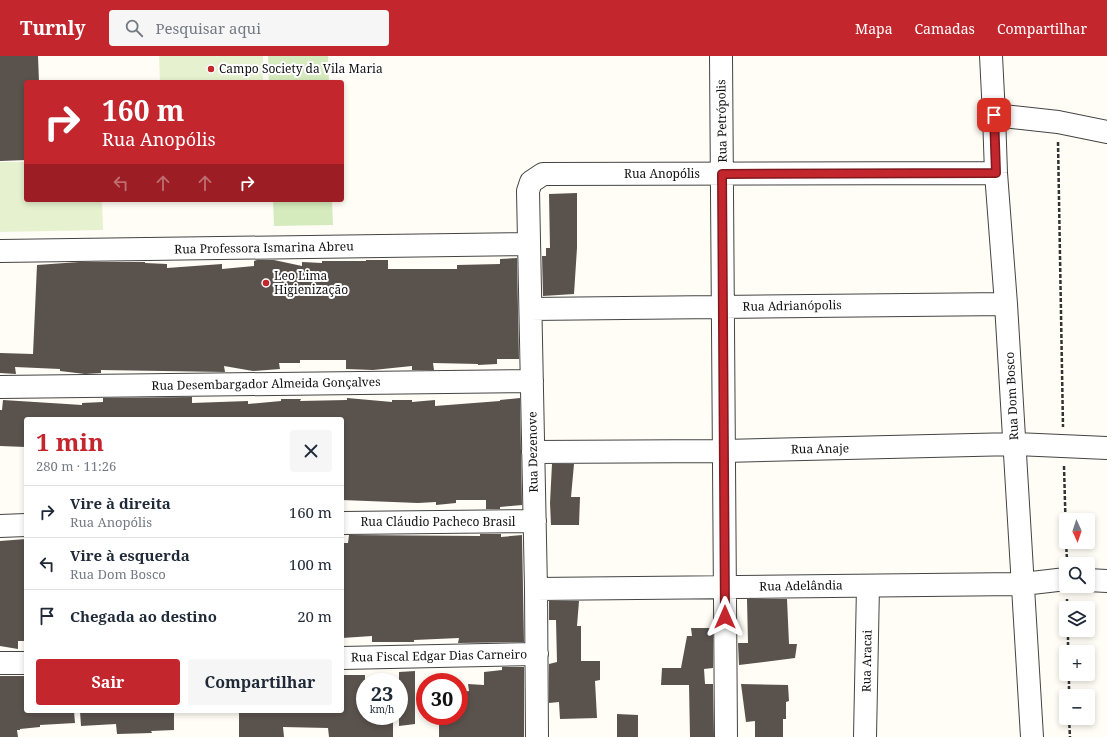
<!DOCTYPE html>
<html lang="pt">
<meta charset="utf-8">
<style>
:root{--surface:#fff;--page:#f6f6f7;--text:#1f2937;--muted:#747a83;--line:#e0e1e3;--accent:#c4262e}
body{margin:0;font-family:"Noto Serif",serif;background:var(--page);color:var(--text);height:100vh;display:flex;flex-direction:column;font-size:15px;white-space:nowrap}
*{box-sizing:border-box;margin:0}
p{font-size:13px;color:var(--muted)}
.icon{flex:none;width:22px;height:22px;fill:none;stroke:currentColor;stroke-width:2;stroke-linecap:round;stroke-linejoin:round}
.map{position:relative;flex:1;overflow:hidden}
.details{position:absolute;left:24px;top:361px;width:320px;height:296px;display:flex;flex-direction:column;background:var(--surface);border-radius:4px;box-shadow:0 2px 6px #0003}
.details>*{flex:none}
.guide{position:absolute;left:24px;top:24px;width:320px;height:122px;border-radius:4px;box-shadow:0 2px 6px #0003;background:#c4262e;color:#fff;overflow:hidden}
.needle{width:26px;rotate:177deg}
.buttons{position:absolute;left:1059px;top:457px;display:grid;gap:8px}
.buttons a{display:grid;place-items:center;width:36px;height:36px;border-radius:4px;background:var(--surface);box-shadow:0 2px 6px #0003;font-size:20px}
.speed{position:absolute;left:356px;top:617px;display:flex;gap:8px;font-size:20px;font-weight:700;text-align:center}
.speed>*{display:grid;place-content:center;width:52px;height:52px;border-radius:50%;background:var(--surface);box-shadow:0 2px 6px #0003;line-height:1}
.speed small{font-size:10px;font-weight:400}
.speed .limit{border:6px solid #d22;background:#fff;color:#111}
.pin{position:absolute;display:grid;place-items:center;width:34px;height:34px;color:#fff;margin:-17px;border-radius:8px;box-shadow:0 2px 6px #0006}
.me{position:absolute;width:44px;margin:-22px;rotate:0deg;stroke-linejoin:round;filter:drop-shadow(0 0 3px #0008)}
.turn{display:flex;align-items:center;gap:14px;height:84px;padding:0 12px;font-size:18px}
.turn .icon{width:52px;height:52px;stroke-width:2.5}
.turn b{display:block;font-size:28px;line-height:34px}
.lanes{display:flex;align-items:center;height:38px;padding:0 12px;background:#0003;justify-content:center;gap:20px;direction:ltr}
.lanes .off{opacity:.35}
.round{display:grid;place-items:center;flex:none;width:42px;height:42px;border-radius:4px;background:var(--page)}
.summary{display:flex;align-items:center;justify-content:space-between;height:68px;padding:0 12px}
h1{font-size:24px;font-weight:700;line-height:30px;color:var(--accent)}
.primary-button{display:flex;gap:8px;margin-top:auto;padding:8px 12px}
.primary-button a{flex:1;height:46px;border-radius:4px;background:var(--accent);color:#fff;font-size:16px;font-weight:700;line-height:46px;text-align:center}
.primary-button a+a{background:var(--page);color:var(--text)}
ul{padding:0;list-style:none}
li{display:flex;align-items:center;gap:12px;height:52px;padding:0 12px;border-top:1px solid var(--line)}
li div{flex:1}
li b{display:block;font-size:15px}
li em{font-style:normal}
header{display:flex;align-items:center;gap:24px;box-sizing:border-box;height:56px;padding:0 20px;background:var(--accent);color:#fff}
header strong{font-size:19px}
nav{display:flex;gap:22px;margin-inline-start:auto;font-size:14px}
.search{width:280px;height:36px;background:var(--page);display:flex;align-items:center;gap:10px;box-sizing:border-box;padding:0 14px;border-radius:4px;color:var(--muted);font-size:15px}
.map>svg:first-child{display:block}
.green{fill:#d5ebbd}
.pitch{fill:#e6f2cf}
.building{fill:#5a524d}
.lines{fill:none;stroke-linecap:round;stroke-linejoin:round}
.minor-casing{stroke:#444;stroke-width:24}
.path{stroke:#333;stroke-width:2.5;stroke-dasharray:4 2;stroke-linecap:butt}
.minor{stroke:#fff;stroke-width:22}
.route-casing{stroke:#7f191e;stroke-width:10}
.route{stroke:#c4262e;stroke-width:7}
.poi-dot{fill:#c4262e;stroke:#fff;stroke-width:1.5}
.labels{text-anchor:middle;stroke-width:4;stroke-linejoin:round;paint-order:stroke}
.poi-label{font-size:12px;fill:#111;stroke:#fff;text-anchor:start}
.street-label{font-size:12px;fill:#111;stroke:#fff}
</style>
<header>
<strong>Turnly</strong>
<div class="search"><svg class="icon" aria-label="search" viewBox="0 0 24 24"><circle cx="10" cy="10" r="6"/><path d="M15 15l6 6"/></svg>Pesquisar aqui</div>
<nav><a>Mapa</a><a>Camadas</a><a>Compartilhar</a></nav>
</header>
<div class="map">
<svg width="1107" height="681" viewBox="0 0 1107 681">
<rect width="100%" height="100%" fill="#fffdf5"/>
<path class="green" d="M268,0H328L329,26H269Z
M273,144H332L333,169L274,170Z"/>
<path class="pitch" d="M159,0H263V26H160Z
M0,106H26V144H102L103,174L0,176Z"/>
<path class="building" d="M0,0H38L39,26H26V104L0,105Z
M577,137V192L574,238L543,240L542,200H546V192H550L549,138Z
M517,202L519,303H497V308L478,309V308L433,307L434,314H412V310L373,314L346,313V304H300V307H279L280,313L253,315L224,310L225,316L101,314V317L85,318L60,315V313L15,311L16,318L0,317V297L33,298L37,209L79,206H145V207L167,208V212L222,208V213L254,210V205L257,204H274L302,210V206L322,207V205H366V204H388V213H457V209L500,208V203Z
M192,341V347L248,345V348L281,345V343H301L300,345L347,344V342L392,346V344H412V346L435,344V350L500,345V344L520,342L522,449L500,451V453H486V444H456V447L436,449V446L418,447L342,444V363H26V391L0,390V354H2L3,344L82,349V347L103,346V342Z
M552,408H574L571,441H580L579,469H551L550,447Z
M480,478H501V481L522,479L524,586L458,587L459,582L414,584V586H372V580L342,582V487H348L349,479L480,480Z
M26,483V585H18V593L0,590V485Z
M747,543H787L789,588H797L795,602L739,609L738,587H748Z
M549,545H579L577,570H581V605H600V624L595,625L597,662L560,663L559,646L549,647V608L557,606L556,564H549Z
M691,572H713V612L704,613L705,628H713L714,681H690L689,629H661L662,612H681L687,580H692Z
M502,611H524V681H439V660H460V655H462V636L469,635L468,628L484,629V616L502,614Z
M415,615V668L399,670V616Z
M342,619H365V660H393V681H329L328,672L283,671L284,681H239V655H342Z
M0,620H26V655H74L75,667L40,669V671L20,673V674H17L18,681H0Z
M741,628L788,629L789,645L786,646V663H783V681H755V665L746,666Z
M80,655H174V674L151,675L152,677L117,678L116,668L81,670Z
M617,658L638,659V681H617Z"/>
<g class="lines">
<g class="minor-casing">
<path id="minor" d="M721,0L726,681
M991,0L994,59L996,117L1006,248L1032,681
M994,59L1058,66L1107,76
M0,195L529,188
M531,253L1006,248
M0,331L532,325
M533,396L724,395L1015,388L1107,392
M342,467L535,465
M0,470L26,469
M1088,524L1107,525
M536,533L1023,528L1066,523
M342,602L537,598
M0,607H26
M537,681L536,533L528,135L531,126L543,118L996,117
M865,681L868,530"/>
</g>
<path class="path" d="M1058,86L1063,371
M1064,410L1066,483
M1066,486L1067,504
M1067,543V552
M1068,574V596
M1069,618V640
M1069,662L1070,681"/>
<use href="#minor" class="minor"/>
</g>
<g class="lines">
<g class="route-casing">
<path id="route" d="M725,561L722,118L996,117L994,59"/>
</g>
<use href="#route" class="route"/>
</g>
<g class="poi-dot">
<circle cx="211" cy="13" r="4"/>
<circle cx="266" cy="227" r="4"/>
</g>
<g class="labels">
<g class="poi-label">
<text x="219" y="17">Campo Society da Vila Maria</text>
<text x="274" y="224">Leo Lima<tspan x="274" dy="14">Higienização</tspan></text>
</g>
<g class="street-label">
<text transform="translate(722 65) rotate(-91)" y="4">Rua Petrópolis</text>
<text x="662" y="122">Rua Anopólis</text>
<text transform="translate(264 192) rotate(-1)" y="4">Rua Professora Ismarina Abreu</text>
<text transform="translate(792 250) rotate(-1)" y="4">Rua Adrianópolis</text>
<text transform="translate(266 328) rotate(-1)" y="4">Rua Desembargador Almeida Gonçalves</text>
<text transform="translate(1012 340) rotate(-93)" y="4">Rua Dom Bosco</text>
<text transform="translate(820 393) rotate(-1)" y="4">Rua Anaje</text>
<text transform="translate(533 396) rotate(-91)" y="4">Rua Dezenove</text>
<text x="438" y="470">Rua Cláudio Pacheco Brasil</text>
<text transform="translate(801 530) rotate(-1)" y="4">Rua Adelândia</text>
<text transform="translate(439 600) rotate(-1)" y="4">Rua Fiscal Edgar Dias Carneiro</text>
<text transform="translate(867 605) rotate(-89)" y="4">Rua Aracai</text>
</g>
</g>
</svg>
<div class="buttons">
<a><svg class="needle" viewBox="-14 -14 28 28"><path d="M0-13l5 13h-10z" fill="#e53935"/><path d="M0 13l5-13h-10z" fill="#747a83"/></svg></a>
<a><svg class="icon" aria-label="search" viewBox="0 0 24 24"><circle cx="10" cy="10" r="6"/><path d="M15 15l6 6"/></svg></a>
<a><svg class="icon" aria-label="layers" viewBox="0 0 24 24"><path d="M12 4l9 5-9 5-9-5zM3 14l9 5 9-5"/></svg></a>
<a>+</a>
<a>−</a>
</div>
<div class="speed"><div>23<small>km/h</small></div><div class="limit">30</div></div>
<div class="pin" style="left:994px;top:59px;background:#d93025"><svg class="icon" aria-label="arrive" viewBox="0 0 24 24"><path d="M6 21V4h12l-3 4 3 4H6"/></svg></div>
<svg class="me" style="left:725px;top:561px" viewBox="-20 -20 40 40"><path d="M0-17L14 15 0 8-14 15z" fill="#c4262e" stroke="#fff" stroke-width="4"/></svg>
<div class="guide">
<div class="turn"><svg class="icon" aria-label="right" viewBox="0 0 24 24"><path d="M7 20v-9h11M14 6l5 5-5 5"/></svg><div><b>160 m</b>Rua Anopólis</div></div>
<div class="lanes"><svg class="icon off" aria-label="left" viewBox="0 0 24 24"><path d="M17 20v-9H6M10 6l-5 5 5 5"/></svg><svg class="icon off" aria-label="ahead" viewBox="0 0 24 24"><path d="M12 20V5M6 11l6-6 6 6"/></svg><svg class="icon off" aria-label="ahead" viewBox="0 0 24 24"><path d="M12 20V5M6 11l6-6 6 6"/></svg><svg class="icon" aria-label="right" viewBox="0 0 24 24"><path d="M7 20v-9h11M14 6l5 5-5 5"/></svg></div>
</div>
<section class="details">
<div class="summary"><div><h1>1 min</h1><p>280 m · 11:26</p></div><a class="round"><svg class="icon" aria-label="close" viewBox="0 0 24 24"><path d="M6 6l12 12M18 6L6 18"/></svg></a></div>
<ul>
<li><svg class="icon" aria-label="right" viewBox="0 0 24 24"><path d="M7 20v-9h11M14 6l5 5-5 5"/></svg><div><b>Vire à direita</b><p>Rua Anopólis</p></div><em>160 m</em></li>
<li><svg class="icon" aria-label="left" viewBox="0 0 24 24"><path d="M17 20v-9H6M10 6l-5 5 5 5"/></svg><div><b>Vire à esquerda</b><p>Rua Dom Bosco</p></div><em>100 m</em></li>
<li><svg class="icon" aria-label="arrive" viewBox="0 0 24 24"><path d="M6 21V4h12l-3 4 3 4H6"/></svg><div><b>Chegada ao destino</b></div><em>20 m</em></li>
</ul>
<div class="primary-button"><a>Sair</a><a>Compartilhar</a></div>
</section>
</div>
